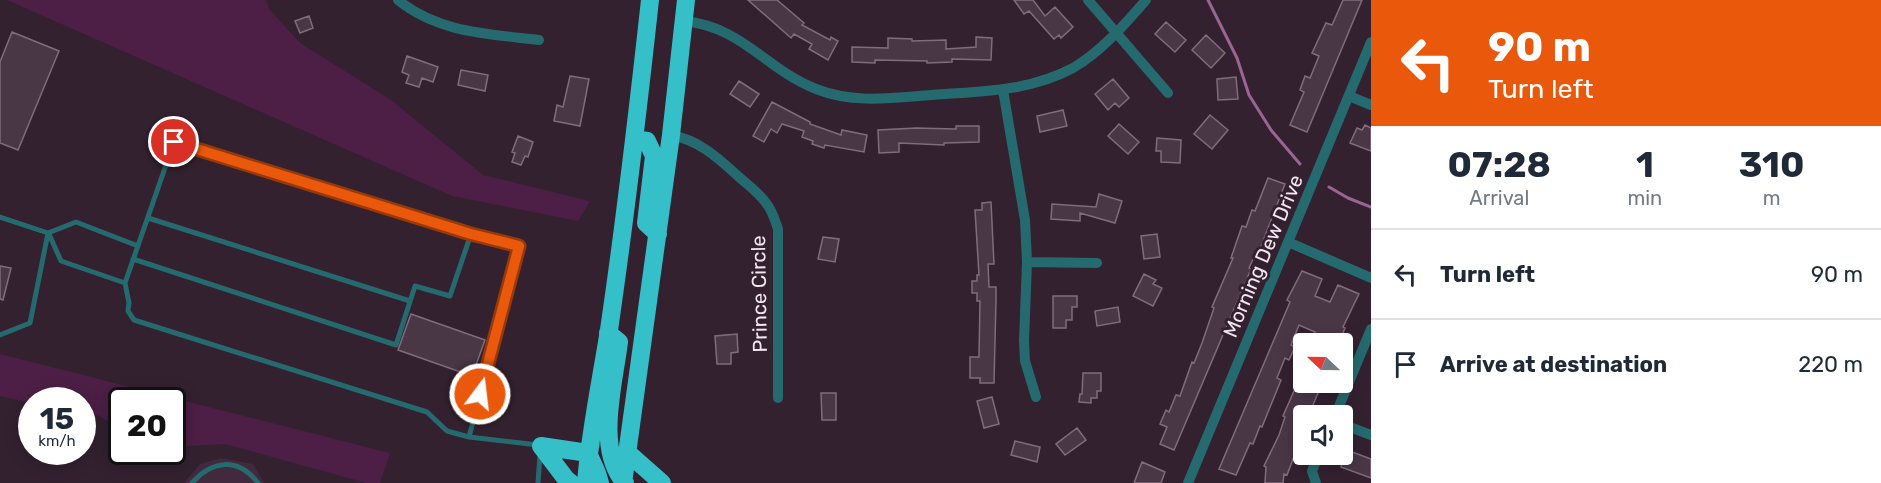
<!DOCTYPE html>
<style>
:root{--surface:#fff;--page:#f2f2f3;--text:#1f2937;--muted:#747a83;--line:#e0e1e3}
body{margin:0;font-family:Rubik,sans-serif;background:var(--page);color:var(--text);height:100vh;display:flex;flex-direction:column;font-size:22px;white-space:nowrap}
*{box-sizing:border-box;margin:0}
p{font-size:20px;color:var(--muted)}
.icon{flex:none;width:33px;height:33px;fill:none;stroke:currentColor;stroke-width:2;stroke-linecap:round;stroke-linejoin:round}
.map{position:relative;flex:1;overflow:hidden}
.drawer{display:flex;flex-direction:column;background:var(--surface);width:510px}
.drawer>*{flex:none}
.hud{background:#ea580c;color:#fff;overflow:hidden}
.needle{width:39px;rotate:292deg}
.buttons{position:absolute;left:1293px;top:333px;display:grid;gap:12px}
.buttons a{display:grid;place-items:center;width:60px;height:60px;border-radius:6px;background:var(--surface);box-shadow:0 3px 15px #0003;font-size:30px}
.speed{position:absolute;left:18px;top:387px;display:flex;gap:12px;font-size:30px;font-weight:700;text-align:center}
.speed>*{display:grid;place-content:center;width:78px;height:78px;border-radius:50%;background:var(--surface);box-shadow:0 3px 15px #0003;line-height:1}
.speed small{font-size:15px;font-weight:400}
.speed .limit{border:3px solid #111;border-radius:9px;background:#fff;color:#111}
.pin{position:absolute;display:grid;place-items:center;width:51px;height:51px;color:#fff;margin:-26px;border:3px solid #fff;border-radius:50%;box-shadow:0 2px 6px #0007}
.me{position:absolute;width:66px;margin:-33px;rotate:15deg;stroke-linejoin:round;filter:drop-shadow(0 0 4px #0008)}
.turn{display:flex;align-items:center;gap:21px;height:126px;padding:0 18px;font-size:27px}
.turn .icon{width:78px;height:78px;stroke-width:2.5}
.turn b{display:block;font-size:42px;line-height:51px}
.eta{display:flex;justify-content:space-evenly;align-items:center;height:102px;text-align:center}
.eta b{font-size:36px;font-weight:700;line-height:42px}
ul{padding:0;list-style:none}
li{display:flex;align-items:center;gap:18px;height:90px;padding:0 18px;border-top:2px solid var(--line)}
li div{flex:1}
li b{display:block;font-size:22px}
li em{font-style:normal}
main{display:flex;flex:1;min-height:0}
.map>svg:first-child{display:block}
.built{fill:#412a3d}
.green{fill:#4d1f46}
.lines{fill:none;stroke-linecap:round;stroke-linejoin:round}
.stream{stroke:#9a6493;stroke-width:3}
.building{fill:#4a3746;stroke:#816c7d;stroke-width:1.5}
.lane{stroke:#256a6f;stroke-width:5}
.street{stroke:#256a6f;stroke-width:10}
.highway{stroke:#35bfc9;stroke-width:18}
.route-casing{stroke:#983908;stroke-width:15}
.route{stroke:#ea580c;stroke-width:10}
.labels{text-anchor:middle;stroke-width:6;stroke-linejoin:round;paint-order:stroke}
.street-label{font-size:20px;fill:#f2e6ef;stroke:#33212f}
</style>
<main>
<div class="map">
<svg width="1371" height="483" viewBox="0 0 1371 483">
<rect width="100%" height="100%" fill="#33212f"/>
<path class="built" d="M221,458L253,464L264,483H184L200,464Z"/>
<path class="green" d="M7,0H266L269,9L300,43L391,100L483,175L590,201L578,221L452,196Z
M0,354L390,453L380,483H366L225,444L173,447L172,400H122L121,431L100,416L83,413L82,400H32L31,403L0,396Z"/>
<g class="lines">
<path class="stream" d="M1208,0L1237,58L1249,95L1271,130L1300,164
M1329,187L1348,198L1371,207"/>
</g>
<path class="building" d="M748,0H777L804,23L802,25L830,40L831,37L838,41L828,60L809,49L812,44L794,34L791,38Z
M1014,0H1033L1045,16L1055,7L1073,27L1061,38L1059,35L1054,39L1029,11L1024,14Z
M1343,0H1362L1307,132L1290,125L1304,92L1300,90L1305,76L1310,78L1319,56L1312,53L1326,23L1332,25Z
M309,16L313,28L300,33L295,21Z
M1166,22L1186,40L1175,52L1155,34Z
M12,32L59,51L18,150L0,143V62Z
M1206,35L1225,53L1211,68L1192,50Z
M976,37L992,38L991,60L952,59V62L927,63V61L875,60V63L852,62V47L888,48V38L912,39V41L946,40V49L976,47Z
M407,56L438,67L433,82L422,78L419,87L406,83L409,75L402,72Z
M461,70L488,75L485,91L458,85Z
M570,76L589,79L580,126L554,121L557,105L563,107Z
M1236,77L1238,99L1218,100L1217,79Z
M1113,79L1129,98L1119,107L1115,103L1108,110L1095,94Z
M739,81L759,94L750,107L730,94Z
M772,102L810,122V124L841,135L842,130L867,135L864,152L825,145L824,148L812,144L813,141L802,137L804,131L782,124L777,133L771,129L764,142L753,136Z
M1063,110L1067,126L1040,132L1037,116Z
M1210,115L1228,130L1212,149L1194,134Z
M1119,124L1139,142L1128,154L1108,136Z
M1365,125L1371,128V151L1350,143L1357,128L1362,130Z
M956,126H979V142L944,143V145L899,143V152L879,153L878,130L916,128L956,129Z
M518,136L533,142L528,157L525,156L521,165L512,162L515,153L512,152Z
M1157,138L1181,140L1180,163L1161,162V151H1156Z
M1268,178L1285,184L1260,249L1258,248L1249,268L1251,269L1174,450L1160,444L1167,427L1160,424L1166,410L1169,412L1176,395L1180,396L1192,362L1194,363L1202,343L1214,308L1212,307L1233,258H1231L1242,226L1246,227L1252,210L1255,211Z
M1099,194L1122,201L1115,223L1080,213V221L1051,219L1052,204L1096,207Z
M991,202L994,264H988L989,287H996V300L994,383H980V378H970V357H979L980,301H977V293H972V281H977V275H979L975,210H982V203Z
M1157,234L1160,257L1144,259L1141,236Z
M823,237L839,239L835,262L818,259Z
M0,266L11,268L3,300L0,299Z
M1302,271L1322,279L1315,296L1330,302L1338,285L1359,294L1343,327L1345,328L1338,344H1310L1315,332L1299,325L1291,345L1295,347L1289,360L1285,358L1277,378L1281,380L1262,427L1260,426L1253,444L1250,443L1236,475L1219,469L1290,302L1287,300Z
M1144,274L1156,280L1153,284L1162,288L1153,306L1133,296Z
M1053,296H1077V307H1072V320H1066V328H1053Z
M1118,307L1120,322L1097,326L1095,311Z
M411,314L485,340L472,376L398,350Z
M737,334L738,352L731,353V364H717L715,336Z
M1083,373H1101V391H1097V398H1091V403L1079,402L1080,394H1082Z
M1298,382H1323L1308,416H1304V430L1287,475L1284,474L1283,483H1265L1266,467L1264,466L1279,435L1285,417L1283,416Z
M821,393H836V420H822Z
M992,397L999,424L984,428L977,401Z
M1077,428L1086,440L1065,455L1056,444Z
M1015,441L1040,447L1037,462L1011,455Z
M1347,450L1371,459V478L1341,467Z
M1142,462L1165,472L1161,483H1134Z"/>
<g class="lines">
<path class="lane" d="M0,217L48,233L76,222L138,246
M148,218L410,301
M49,234L61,261L125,283
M133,259L396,345L415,286L450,296L471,234
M0,335L30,323L48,233
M469,437L519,246L471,234L174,142L125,283L129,303L128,311L134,320L427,412L447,431L469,437L538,445
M192,483C212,460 238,457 258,483
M538,483L540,455"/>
<path class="street" d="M398,0C438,33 490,34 539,40
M1088,0L1168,93
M684,21C743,27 765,69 816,89C854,104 892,98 932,95C981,91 1028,92 1073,68C1101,52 1125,24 1146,0
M1003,90L1025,220L1027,262L1024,341L1025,361L1036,397
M1349,96L1371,105
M671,135C699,140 718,158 739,177C748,185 759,193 766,203C772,210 775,220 778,229V398
M1288,242L1371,278
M1027,262L1097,263
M1335,416L1371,329
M1342,424L1371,435
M1188,483L1371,42
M1316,483L1312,471L1319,454"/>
<path class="highway" d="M635,139L647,141L654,156L646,223L658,234
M608,333L619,342C614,384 595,449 625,483
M541,446L588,453L597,473L600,483
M541,446L566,479L571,483
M628,453L662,483
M586,483C590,431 601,381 609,330C625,220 638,110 650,0
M623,483L671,135L686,0"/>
</g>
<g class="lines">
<g class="route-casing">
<path id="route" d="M174,142L471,234L519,246L480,394"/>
</g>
<use href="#route" class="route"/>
</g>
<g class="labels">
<g class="street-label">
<text transform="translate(1263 256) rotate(-67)" y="7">Morning Dew Drive</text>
<text transform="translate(759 294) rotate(-91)" y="7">Prince Circle</text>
</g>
</g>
</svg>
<div class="buttons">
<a><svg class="needle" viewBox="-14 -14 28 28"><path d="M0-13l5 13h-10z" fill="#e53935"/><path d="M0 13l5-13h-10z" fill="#747a83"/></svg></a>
<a><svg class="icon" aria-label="sound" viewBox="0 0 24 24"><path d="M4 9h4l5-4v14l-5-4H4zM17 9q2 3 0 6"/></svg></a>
</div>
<div class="speed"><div>15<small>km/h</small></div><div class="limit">20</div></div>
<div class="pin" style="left:174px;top:142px;background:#d93025"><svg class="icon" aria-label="arrive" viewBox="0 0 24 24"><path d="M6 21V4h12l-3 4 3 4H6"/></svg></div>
<svg class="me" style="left:480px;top:394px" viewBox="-20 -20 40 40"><circle r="17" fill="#ea580c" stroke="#fff" stroke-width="3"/><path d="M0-11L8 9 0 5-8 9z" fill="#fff"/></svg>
</div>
<section class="drawer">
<div class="hud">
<div class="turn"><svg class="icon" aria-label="left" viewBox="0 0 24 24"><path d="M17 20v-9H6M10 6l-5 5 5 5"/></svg><div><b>90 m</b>Turn left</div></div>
</div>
<div class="eta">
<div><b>07:28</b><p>Arrival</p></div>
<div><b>1</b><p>min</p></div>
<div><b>310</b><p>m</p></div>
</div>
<ul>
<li><svg class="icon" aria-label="left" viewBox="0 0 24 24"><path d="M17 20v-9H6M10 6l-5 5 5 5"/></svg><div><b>Turn left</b></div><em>90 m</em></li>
<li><svg class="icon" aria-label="arrive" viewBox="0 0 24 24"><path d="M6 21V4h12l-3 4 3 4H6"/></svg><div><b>Arrive at destination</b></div><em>220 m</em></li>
</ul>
</section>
</main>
